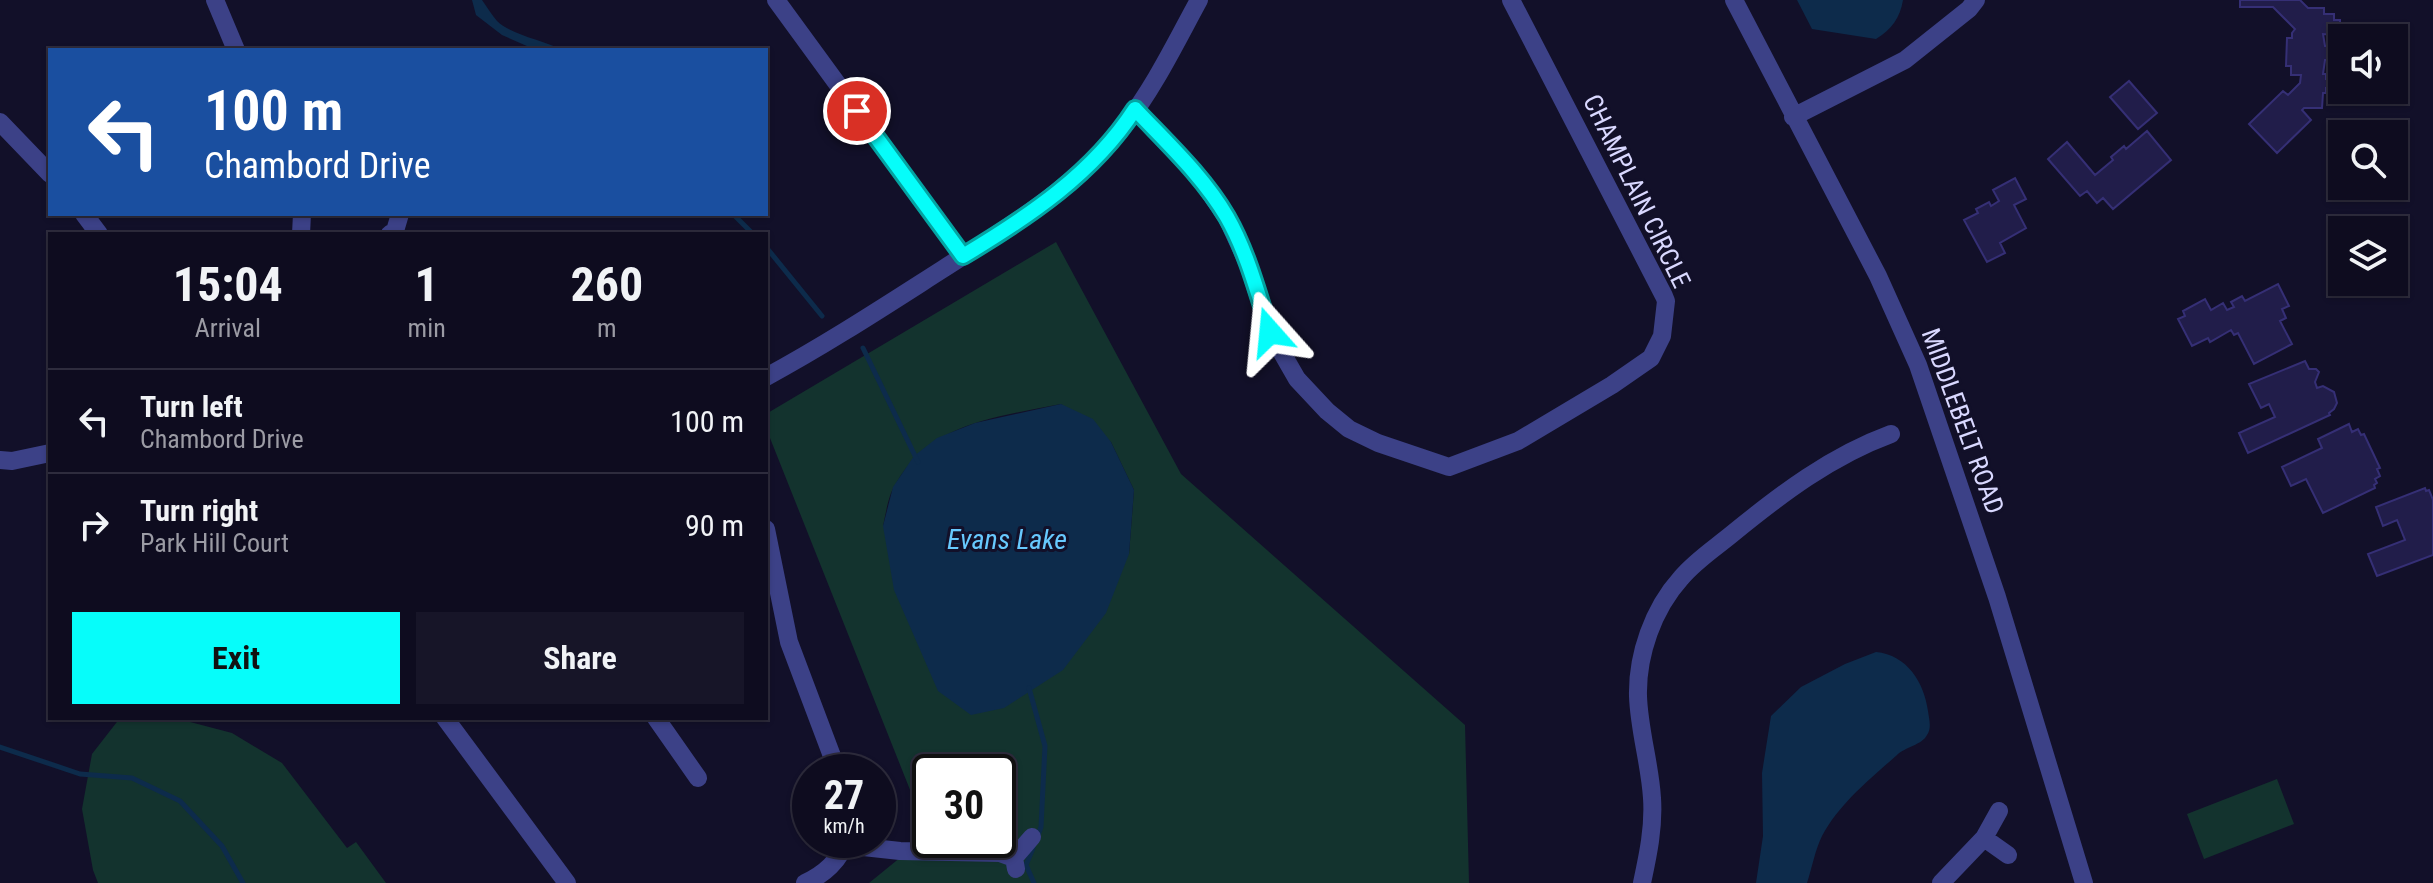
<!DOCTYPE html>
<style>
:root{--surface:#0e0c1f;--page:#171528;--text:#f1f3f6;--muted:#9b9ba4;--line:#2e2c3d;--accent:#06fdfa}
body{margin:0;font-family:"Roboto Condensed",sans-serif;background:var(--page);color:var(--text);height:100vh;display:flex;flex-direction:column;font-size:30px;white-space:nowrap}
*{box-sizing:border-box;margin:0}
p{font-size:26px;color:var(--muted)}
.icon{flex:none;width:44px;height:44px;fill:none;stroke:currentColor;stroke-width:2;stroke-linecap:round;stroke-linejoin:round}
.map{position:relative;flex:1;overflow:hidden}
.sheet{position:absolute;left:48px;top:232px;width:720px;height:488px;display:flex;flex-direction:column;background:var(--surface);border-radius:0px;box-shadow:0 2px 6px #0004,0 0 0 2px var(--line)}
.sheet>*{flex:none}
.hud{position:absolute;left:48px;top:48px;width:720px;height:168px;border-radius:0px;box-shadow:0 2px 6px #0004,0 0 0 2px var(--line);background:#1a4fa0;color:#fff;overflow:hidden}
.buttons{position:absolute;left:2328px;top:24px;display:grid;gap:16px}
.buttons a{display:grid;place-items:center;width:80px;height:80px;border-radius:0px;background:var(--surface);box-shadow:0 2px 6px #0004,0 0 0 2px var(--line);font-size:40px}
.speed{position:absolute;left:792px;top:754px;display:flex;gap:16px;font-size:40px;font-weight:700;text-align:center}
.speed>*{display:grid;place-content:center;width:104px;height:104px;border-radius:50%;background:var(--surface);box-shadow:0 2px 6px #0004,0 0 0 2px var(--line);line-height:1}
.speed small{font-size:20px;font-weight:400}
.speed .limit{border:4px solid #111;border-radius:12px;background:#fff;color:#111}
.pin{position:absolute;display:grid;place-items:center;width:68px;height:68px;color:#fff;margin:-34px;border:4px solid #fff;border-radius:50%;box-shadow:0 2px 8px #0007}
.me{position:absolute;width:88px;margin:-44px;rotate:342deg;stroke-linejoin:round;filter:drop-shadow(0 0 6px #0008)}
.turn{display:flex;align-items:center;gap:28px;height:168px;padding:0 24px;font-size:36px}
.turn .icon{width:104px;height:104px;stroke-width:2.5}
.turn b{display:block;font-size:56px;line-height:68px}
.eta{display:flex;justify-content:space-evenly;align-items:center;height:136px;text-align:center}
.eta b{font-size:48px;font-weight:700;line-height:56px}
.cta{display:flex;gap:16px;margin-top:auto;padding:16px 24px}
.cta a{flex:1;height:92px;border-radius:0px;background:var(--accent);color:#111;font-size:32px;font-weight:700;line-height:92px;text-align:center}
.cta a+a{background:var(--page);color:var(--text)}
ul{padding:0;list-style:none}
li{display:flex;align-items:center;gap:24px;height:104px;padding:0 24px;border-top:2px solid var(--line)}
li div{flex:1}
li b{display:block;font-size:30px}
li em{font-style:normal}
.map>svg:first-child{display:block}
.green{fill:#13332e;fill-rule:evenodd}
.water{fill:#0d2b4b}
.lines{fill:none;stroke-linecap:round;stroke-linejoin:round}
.stream{stroke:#0d2b4b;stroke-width:5}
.building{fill:#211d4a;stroke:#352f75;stroke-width:2}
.minor{stroke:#3c4187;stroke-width:18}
.route-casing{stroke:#04a4a2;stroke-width:20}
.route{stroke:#06fdfa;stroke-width:14}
.labels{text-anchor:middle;stroke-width:6;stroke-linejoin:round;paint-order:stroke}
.street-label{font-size:26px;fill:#d9d8ff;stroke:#121029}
.water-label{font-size:28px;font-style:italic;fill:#67c9fe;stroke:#121029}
</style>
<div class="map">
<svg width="2433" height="883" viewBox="0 0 2433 883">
<rect width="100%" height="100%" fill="#121029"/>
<path class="green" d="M1056,242L1181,474L1465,725L1469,883H869L928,835L766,428V414ZM1061,404L1111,442L1134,490L1129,554L883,526C886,513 888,496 895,485C930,422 997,417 1061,404ZM930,772H998V840H930Z
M120,718H175L232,733L282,763L347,848L356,842L386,883H98L93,870L82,809L92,754Z
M2277,779L2294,824L2204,859L2187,814Z"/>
<path class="water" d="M472,0H482C487,7 492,15 497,21C511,35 543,40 562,50H536L502,35L476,15Z
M1797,0H1903C1900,18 1892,29 1876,39L1812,29Z
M1061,404L1093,419L1111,442L1134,490L1129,554L1106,613L1063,670L1004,708L971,715L938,691L894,590L883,526L893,487L914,456L937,438L975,423Z
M1876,652C1907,655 1924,682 1928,711C1929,719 1932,728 1927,735C1922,745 1905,747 1897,755C1870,779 1839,804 1822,836C1815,850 1812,868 1807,883H1756L1763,836L1762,773L1771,716L1801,687L1845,664Z"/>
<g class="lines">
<path class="stream" d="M733,214L753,234
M766,247L822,316
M863,348L918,462
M1029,688L1045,746L1041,827L1038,835
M0,747L80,774L132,778L180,801L222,846L243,883
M1033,848L1026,865L1034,883"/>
</g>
<path class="building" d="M2240,0H2300L2308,8H2324V14H2334V20H2340V29H2334V35L2323,34L2325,46H2330L2329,60H2325L2323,74H2326V79H2330V88H2326V93H2323L2322,108H2304L2302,110L2311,120L2277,153L2249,124L2283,91L2288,95L2300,83L2301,75H2291V66H2286L2287,38H2292V33L2295,29L2273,7H2240Z
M2129,81L2157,113L2138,129L2110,97Z
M2147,131L2171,160L2113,209L2103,198L2097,203L2087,191L2080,196L2048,159L2067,142L2095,175L2113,160L2111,157L2124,146L2126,149Z
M2015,178L2026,199L2014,205L2026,228L2000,243L2005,253L1987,262L1964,220L1978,213L1976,209L1989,202L1991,206L1999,201L1993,190Z
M2278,284L2289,306L2282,309L2286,318L2280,321L2292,344L2254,364L2238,333L2234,335L2231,330L2210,342L2208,338L2192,346L2178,319L2185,316L2183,311L2205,299L2211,310L2223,303L2227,310L2234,307L2231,302L2242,296L2245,301Z
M2305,361L2309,369H2316L2319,372L2315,382L2317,388L2323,386L2334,392L2337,403L2334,409L2329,413L2330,415L2248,453L2239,433L2275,417L2269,404L2261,408L2249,384Z
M2349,424L2352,432L2358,429L2361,435L2364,434L2380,468L2377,469L2380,476L2375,479L2377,483L2374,485L2375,488L2323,513L2306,479L2291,486L2282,467L2322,448L2318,439Z
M2425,488L2426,491L2429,490L2433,500V555L2377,576L2368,554L2405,540L2397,520L2383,526L2376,507Z"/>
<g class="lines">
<path class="minor" d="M215,0L236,50
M776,0L963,256
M1734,0L1878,276L1918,365L1997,597L2084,883
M1135,109L1199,177L1227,218L1248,264L1270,332L1297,379L1327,411L1349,429L1378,443L1449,467L1518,441L1612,385L1651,358L1662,336L1666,301L1664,296L1511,0
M1793,117L1905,60L1969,9L1976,0
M0,122L50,174
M84,214L99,234
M301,234L302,214
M390,234L395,231L400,214
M766,377C827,344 885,306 943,269C1008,227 1075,188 1124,126C1154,88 1176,42 1199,0
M0,460L12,461L50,453
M766,529L789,642L838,772
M445,718L567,883
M656,718L698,778
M1984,838L2008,855
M845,845L900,851L1000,853L1014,858L1016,869
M1014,858L1032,837
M805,883C823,875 841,860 846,840
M1642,883C1648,855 1654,827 1652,798C1650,764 1639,730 1638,696C1637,655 1653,609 1681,578C1695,561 1715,548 1732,534C1781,494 1831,456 1891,434
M1941,883L1984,838L1999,811"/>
</g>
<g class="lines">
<g class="route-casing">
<path id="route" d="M857,111L963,256C1028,217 1093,174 1135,109C1167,143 1203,176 1227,217C1247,252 1258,294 1270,332"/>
</g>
<use href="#route" class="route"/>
</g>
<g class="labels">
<g class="street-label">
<text transform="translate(1637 191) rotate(64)" y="9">CHAMPLAIN CIRCLE</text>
<text transform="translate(1963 421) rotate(70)" y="9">MIDDLEBELT ROAD</text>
</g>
<g class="water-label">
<text x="1007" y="549">Evans Lake</text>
</g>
</g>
</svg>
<div class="buttons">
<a><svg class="icon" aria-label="sound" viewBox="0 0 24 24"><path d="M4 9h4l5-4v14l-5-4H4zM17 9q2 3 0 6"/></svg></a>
<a><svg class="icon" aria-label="search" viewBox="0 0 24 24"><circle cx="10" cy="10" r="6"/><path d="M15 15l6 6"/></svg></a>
<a><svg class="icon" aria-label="layers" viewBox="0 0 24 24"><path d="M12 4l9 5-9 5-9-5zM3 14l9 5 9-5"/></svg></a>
</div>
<div class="speed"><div>27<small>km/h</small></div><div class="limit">30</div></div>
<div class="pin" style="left:857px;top:111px;background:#d93025"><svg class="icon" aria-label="arrive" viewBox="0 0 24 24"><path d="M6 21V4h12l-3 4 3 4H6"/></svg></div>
<svg class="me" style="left:1270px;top:332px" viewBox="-20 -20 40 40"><path d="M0-17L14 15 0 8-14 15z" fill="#06fdfa" stroke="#fff" stroke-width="4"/></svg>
<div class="hud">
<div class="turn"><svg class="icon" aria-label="left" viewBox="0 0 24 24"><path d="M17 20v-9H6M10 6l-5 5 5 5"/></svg><div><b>100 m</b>Chambord Drive</div></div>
</div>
<section class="sheet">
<div class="eta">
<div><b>15:04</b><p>Arrival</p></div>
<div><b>1</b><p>min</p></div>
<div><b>260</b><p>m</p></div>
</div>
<ul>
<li><svg class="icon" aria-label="left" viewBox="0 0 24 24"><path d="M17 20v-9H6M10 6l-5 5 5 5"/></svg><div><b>Turn left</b><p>Chambord Drive</p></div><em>100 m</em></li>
<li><svg class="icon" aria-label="right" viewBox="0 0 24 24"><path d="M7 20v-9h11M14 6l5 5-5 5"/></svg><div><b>Turn right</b><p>Park Hill Court</p></div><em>90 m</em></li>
</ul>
<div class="cta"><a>Exit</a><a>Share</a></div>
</section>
</div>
